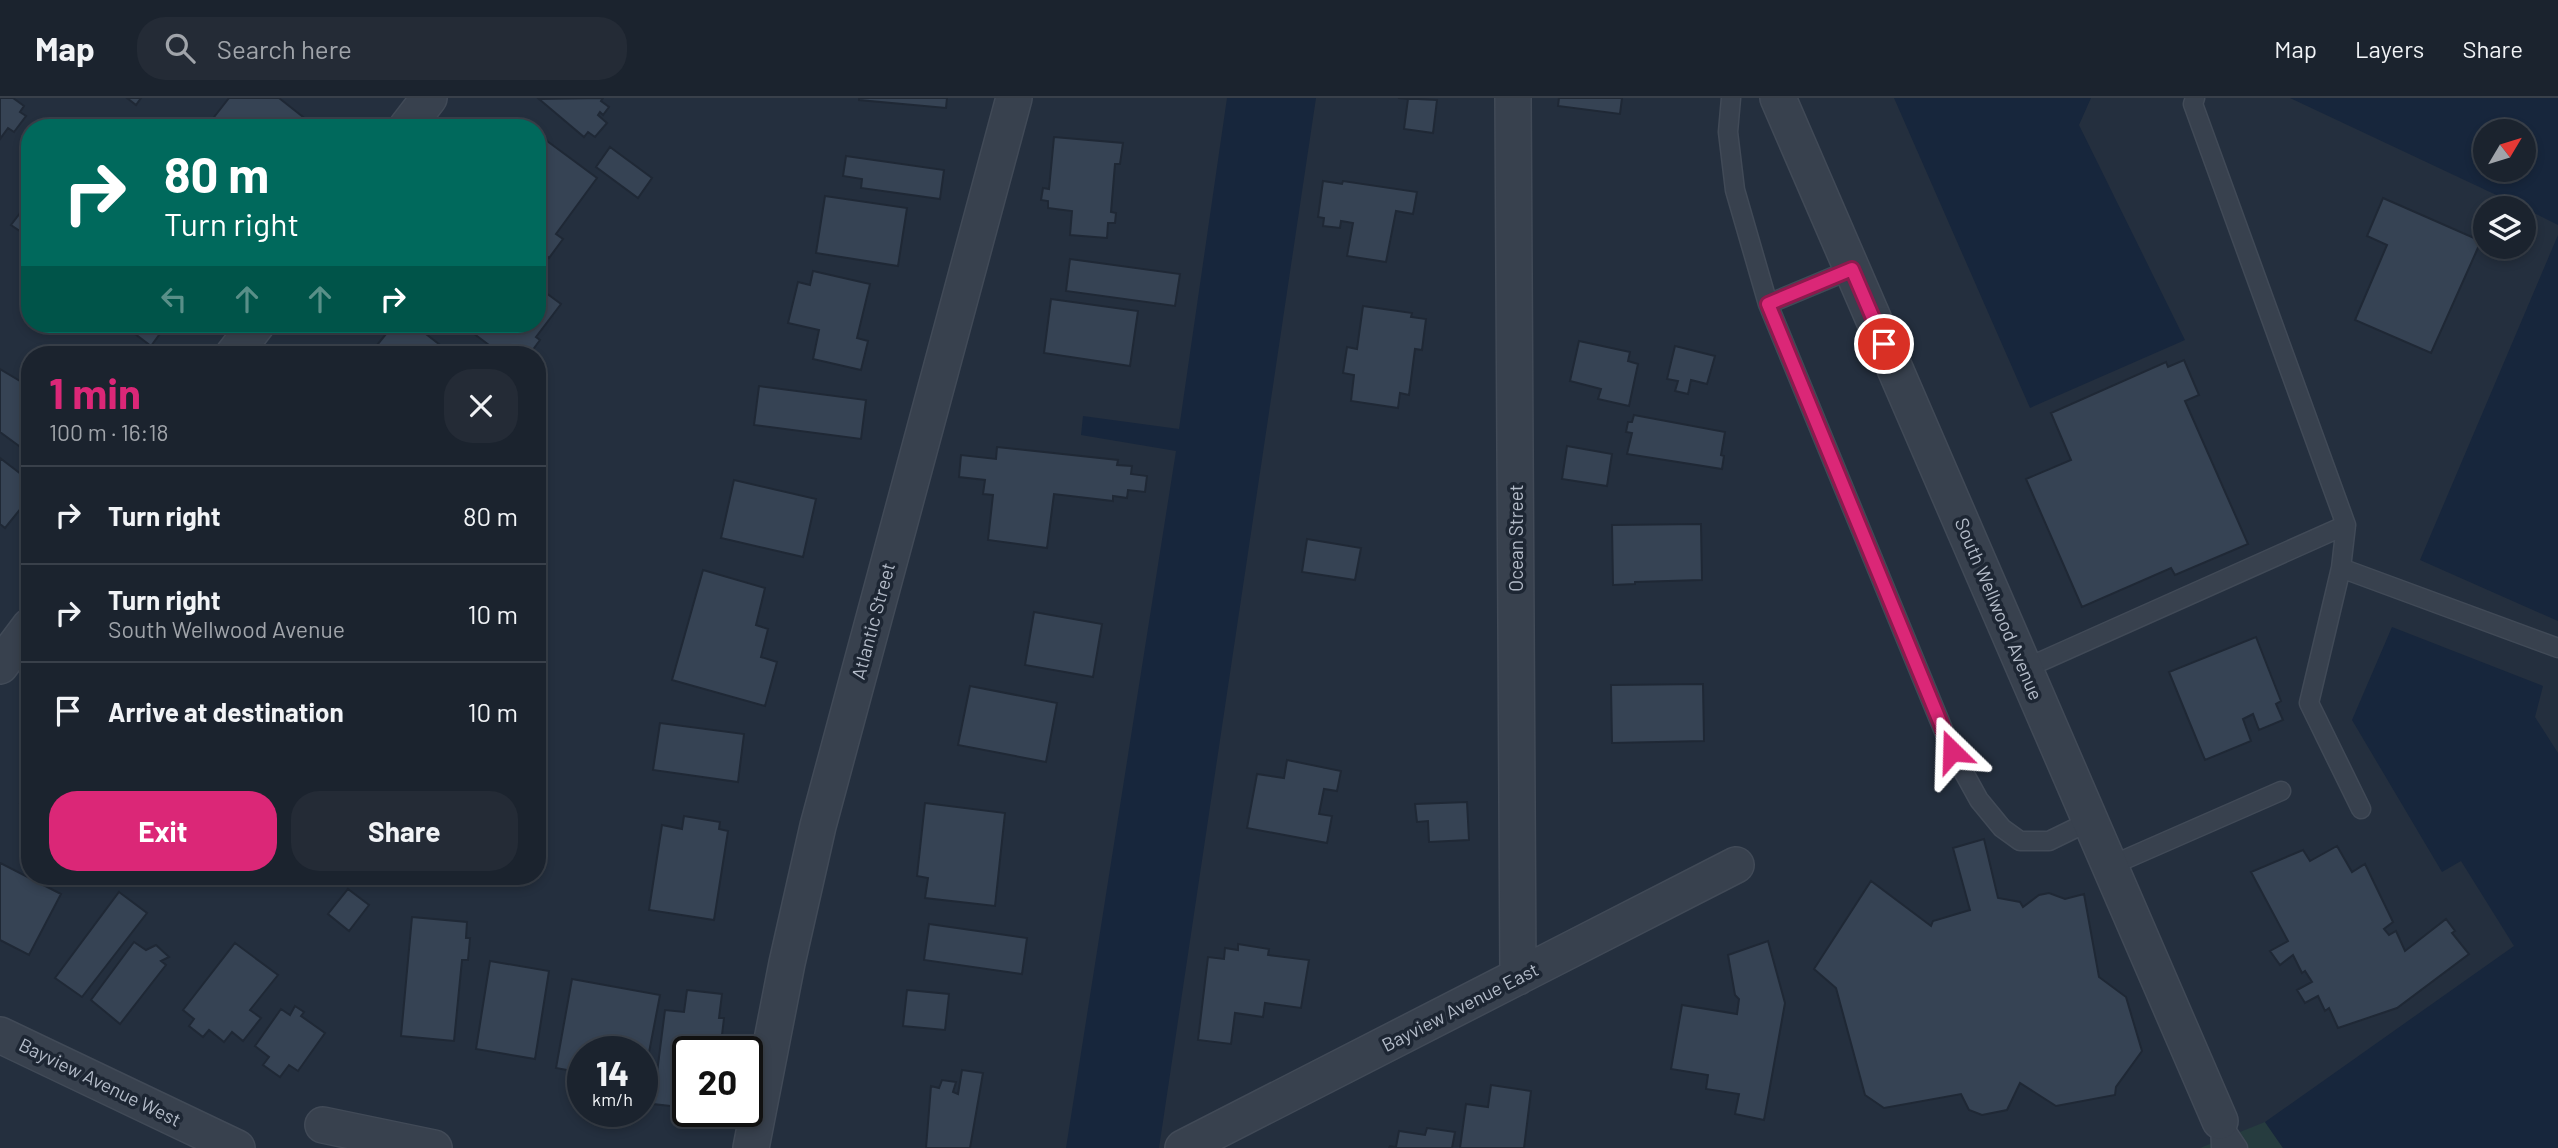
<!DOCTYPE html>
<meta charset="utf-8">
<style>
:root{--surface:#1b232e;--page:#242b36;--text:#f1f3f6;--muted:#a0a4aa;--line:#39404a;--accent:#db2777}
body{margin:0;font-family:Barlow,sans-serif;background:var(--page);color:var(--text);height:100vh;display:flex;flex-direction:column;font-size:26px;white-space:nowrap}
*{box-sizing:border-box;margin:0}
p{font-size:23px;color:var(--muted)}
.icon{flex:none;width:38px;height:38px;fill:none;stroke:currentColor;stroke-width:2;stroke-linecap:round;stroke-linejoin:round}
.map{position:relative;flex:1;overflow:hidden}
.panel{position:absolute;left:21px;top:248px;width:525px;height:539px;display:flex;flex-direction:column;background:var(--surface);border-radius:28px;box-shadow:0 4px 10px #0003,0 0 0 2px var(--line)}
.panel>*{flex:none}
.guide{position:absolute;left:21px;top:21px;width:525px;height:214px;border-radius:28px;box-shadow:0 4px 10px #0003,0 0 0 2px var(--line);background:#00695c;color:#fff;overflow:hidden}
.needle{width:46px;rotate:52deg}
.buttons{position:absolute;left:2473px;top:21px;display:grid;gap:14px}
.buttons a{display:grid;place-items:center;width:63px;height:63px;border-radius:50%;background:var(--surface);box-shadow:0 4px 10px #0003,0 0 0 2px var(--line);font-size:35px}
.speed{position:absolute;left:567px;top:938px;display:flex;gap:14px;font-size:35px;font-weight:700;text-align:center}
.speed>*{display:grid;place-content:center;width:91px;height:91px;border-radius:50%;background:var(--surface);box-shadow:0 4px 10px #0003,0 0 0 2px var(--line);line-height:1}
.speed small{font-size:18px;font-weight:400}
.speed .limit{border:4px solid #111;border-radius:10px;background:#fff;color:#111}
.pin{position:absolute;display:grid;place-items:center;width:60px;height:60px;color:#fff;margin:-30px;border:4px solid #fff;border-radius:50%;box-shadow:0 2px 7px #0007}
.me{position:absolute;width:77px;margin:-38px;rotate:338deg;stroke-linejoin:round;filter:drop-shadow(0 0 5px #0008)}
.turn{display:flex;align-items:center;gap:24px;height:147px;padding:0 28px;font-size:32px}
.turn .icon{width:91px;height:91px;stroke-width:2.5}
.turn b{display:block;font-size:49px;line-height:60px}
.lanes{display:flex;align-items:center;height:66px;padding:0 28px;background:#0003;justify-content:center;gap:35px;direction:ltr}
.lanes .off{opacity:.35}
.round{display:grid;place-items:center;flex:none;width:74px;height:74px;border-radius:28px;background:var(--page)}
.overview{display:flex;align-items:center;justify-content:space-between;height:119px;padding:0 28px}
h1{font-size:42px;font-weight:700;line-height:52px;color:var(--accent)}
.cta{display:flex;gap:14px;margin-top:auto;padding:14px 28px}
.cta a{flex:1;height:80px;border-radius:28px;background:var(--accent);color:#fff;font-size:28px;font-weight:700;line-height:80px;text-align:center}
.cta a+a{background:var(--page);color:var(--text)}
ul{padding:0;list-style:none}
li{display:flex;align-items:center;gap:21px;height:98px;padding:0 28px;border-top:2px solid var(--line)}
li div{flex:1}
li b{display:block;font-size:26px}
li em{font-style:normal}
header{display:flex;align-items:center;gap:42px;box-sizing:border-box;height:98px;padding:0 35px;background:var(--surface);border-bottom:2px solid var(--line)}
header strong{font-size:33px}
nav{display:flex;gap:38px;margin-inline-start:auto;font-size:24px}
.search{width:490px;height:63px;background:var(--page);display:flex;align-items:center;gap:18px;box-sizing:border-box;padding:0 24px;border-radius:28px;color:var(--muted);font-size:26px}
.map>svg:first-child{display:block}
.green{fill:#263c3f}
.water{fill:#17263c;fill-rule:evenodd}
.building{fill:#364354;stroke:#1f2835;stroke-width:2}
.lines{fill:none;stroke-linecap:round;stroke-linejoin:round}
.lane-casing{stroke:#414a57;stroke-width:21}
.street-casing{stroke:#414a57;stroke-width:38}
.lane{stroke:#38414e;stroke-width:18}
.street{stroke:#38414e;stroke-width:35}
.route-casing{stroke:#8e194d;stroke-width:18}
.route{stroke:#db2777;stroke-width:12}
.labels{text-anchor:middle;stroke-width:7;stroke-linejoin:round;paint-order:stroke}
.street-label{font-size:19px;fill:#b4bcc9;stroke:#1d2633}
</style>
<header>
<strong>Map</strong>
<div class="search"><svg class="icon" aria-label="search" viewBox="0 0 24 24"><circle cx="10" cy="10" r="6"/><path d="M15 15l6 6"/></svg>Search here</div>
<nav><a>Map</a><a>Layers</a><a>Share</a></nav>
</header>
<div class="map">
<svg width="2558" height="1050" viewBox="0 0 2558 1050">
<rect width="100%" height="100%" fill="#242f3e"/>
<path class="green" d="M2265,1024L2283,1050H2200Z"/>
<path class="water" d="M1227,0H1316L1159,1050H1066L1176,353L1081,337L1083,318L1179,331Z
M1894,0H2091L2079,27L2185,242L2030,310Z
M2290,0H2558V127L2524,110ZM2485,33H2524V72H2485Z
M2558,137V523L2420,462Z
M2392,529L2543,588L2535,619L2558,655V1050H2283L2265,1024L2514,848L2461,763L2442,774L2352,622Z"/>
<path class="building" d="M0,0H13L24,8L20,14L26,18L14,34L8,30L0,41Z
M127,0H141L136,7Z
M229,0H279L317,30H220L211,23Z
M603,0L601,3L609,9L603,17L600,14L598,17L607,25L595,39L588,34L584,39L539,1Z
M859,0H947L946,10L859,2Z
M1398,0L1437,2L1433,35L1404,31L1408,1Z
M1559,0H1622L1620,16L1558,8Z
M1054,39L1123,45L1120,66H1115L1111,114L1116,115L1115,125H1108L1107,140L1070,137L1072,113L1048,110V103L1041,102L1043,90L1049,91Z
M543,40L597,80L556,136L563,141L549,160L542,154L538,160L537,48Z
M610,49L652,80L638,100L596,69Z
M846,58L944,72L940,101L861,90L862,81L843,78Z
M1323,83L1342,86L1343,83L1417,94L1413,116L1396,113L1386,164L1347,158L1353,125L1341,123L1340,130L1323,128L1324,120L1318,119Z
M825,98L907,110L898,168L816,155Z
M2383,100L2481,143L2431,255L2355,222L2387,147L2367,138Z
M30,102V140L11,127Z
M1070,161L1180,176L1175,208L1066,193Z
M813,173L870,186L857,240L868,243L861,272L813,261L819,232L788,225L798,184L810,187Z
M542,192L561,206L536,239L540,242L529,257H518L507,249L501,256L461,226H537V195Z
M1051,201L1138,213L1130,268L1044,255Z
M1363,208L1412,215L1411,219L1426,221L1422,252L1415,251L1409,297L1400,295L1398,310L1351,303L1354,277L1343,275L1347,249L1357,251Z
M122,226H167L151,248Z
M394,226H413L453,257H369Z
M1579,243L1630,254L1628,263L1638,266L1629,308L1598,301L1601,291L1570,283Z
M1675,248L1715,258L1707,286L1691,282L1688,296L1675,293L1678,283L1667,281Z
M2184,262L2199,297L2185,303L2248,446L2175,477L2171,470L2082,509L2026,381L2071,362L2051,315L2166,264L2168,269Z
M0,271L30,289V356L0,334Z
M759,288L866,302L861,341L754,327Z
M1634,317L1725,334L1721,357L1724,358L1722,371L1627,356L1632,335L1626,334L1628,324H1632Z
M1567,348L1612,356L1607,388L1562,381Z
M997,349L1118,362L1117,367L1132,368L1131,376L1147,378L1145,394L1128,392L1127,400L1113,398V403L1054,396L1047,450L988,442L993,397L983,396L985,382L959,379L961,357L996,361Z
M0,360L30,383V399L5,430L0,426Z
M734,382L816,401L803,459L721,440Z
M1701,426L1702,482L1635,484V486L1613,487L1612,427Z
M1307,441L1361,450L1355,482L1302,474Z
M703,472L765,490L756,527L768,531L761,559L777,564L765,608L672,582Z
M1034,514L1102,526L1093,579L1025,567Z
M2256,539L2281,603L2276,606L2283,622L2259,632L2253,616L2243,621L2251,643L2205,662L2169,574Z
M1703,586L1704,643L1612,645L1611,587Z
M970,588L1057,605L1046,664L958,647Z
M537,614L544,616L537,640Z
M660,625L744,636L738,684L653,672Z
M1287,662L1341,673L1337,693L1324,691L1319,716L1332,718L1327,745L1247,730L1257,676L1284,680Z
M30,692V712L20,705Z
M1467,704L1469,742L1429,744L1428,723L1417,724L1415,706Z
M925,705L1005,715L995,808L925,800L928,780L917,778Z
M684,718L720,724L719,731L728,733L714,822L649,812L662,727L682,731Z
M1984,741L1998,800L2020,804L2023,809L2039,797L2049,795L2065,801L2084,796L2099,879L2126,899L2142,953L2116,989L2115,997L2056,1008L2020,985L2007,1012L1982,1017L1969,1012L1961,996L1884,1010L1865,997L1836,890L1814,871L1871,783L1931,828L1933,823L1970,812L1953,750Z
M2337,748L2352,774L2365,766L2393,824L2384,831L2389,837L2396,833L2405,853L2446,821L2455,833L2452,835L2469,856L2397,910L2338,930L2329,910L2325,913L2318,898L2305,905L2297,892L2312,884L2305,873L2302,875L2293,857L2280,867L2270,853L2288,843L2251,774L2303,752L2310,763Z
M0,765L61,796L29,857L0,842Z
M348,791L369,807L349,833L328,816Z
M119,794L147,815L82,899L55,880Z
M412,819L467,824L466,840H470L468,862H462L454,943L401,938Z
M929,826L1027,840L1022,876L924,862Z
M1768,843L1785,905L1764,1022L1735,1016L1739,996L1706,991L1708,977L1671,971L1682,907L1737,916L1739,901L1735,897L1728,857Z
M134,844L146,852L156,847L169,859L161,863L166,867L120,926L91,902Z
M235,845L278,877L250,912L261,920L243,943L232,934L224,944L209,932L203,939L189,928L194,921L183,912Z
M1238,846L1269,851L1268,857L1309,862L1301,910L1265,905L1263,919L1235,915L1231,946L1198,942L1208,859L1224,861L1225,850L1238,852Z
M490,863L549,873L535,961L476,951Z
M572,881L660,897L643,986L642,954H583V975L556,970Z
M687,892L722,896L719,920H724L720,954H688V1010L653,1006L665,912L684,914Z
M907,892L949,896L945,932L903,928Z
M295,908L304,914L301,918L325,935L298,973L289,967L280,979L263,967L269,959L255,948L281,911L290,917Z
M962,972L983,975L970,1050H926L931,988L939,990L942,982L956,984L953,994L958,996Z
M1491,987L1531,993L1524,1050H1460L1466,1006L1488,1009Z
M1427,1030L1455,1034L1452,1050H1389L1390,1048L1396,1049L1399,1033L1425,1037Z"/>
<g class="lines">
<g class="lane-casing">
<path id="lane" d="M1731,0L1728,34L1735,92L1768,206L1952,653L1979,702L2002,730L2020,743H2049L2090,723
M2195,0L2193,6L2346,427L2341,470L2309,605L2361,711
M1768,206L1852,171
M2341,470L2558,550
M2024,571L2346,427
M2110,768L2281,693
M2221,1050L2220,1023L2238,1050"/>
</g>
<g class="street-casing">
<path id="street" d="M1513,0L1518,879
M1778,0L2220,1023
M406,30L429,0
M233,257L257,226
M0,568L30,528
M0,937L237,1050
M323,1027L434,1050
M751,1050L787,865L818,728L1014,0
M1183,1050L1736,767"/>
</g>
<use href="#lane" class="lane"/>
<use href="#street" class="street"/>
</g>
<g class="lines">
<g class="route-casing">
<path id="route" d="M1884,246L1852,171L1768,206L1952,653"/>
</g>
<use href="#route" class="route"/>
</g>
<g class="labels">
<g class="street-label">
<text transform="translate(1516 440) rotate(-90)" y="7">Ocean Street</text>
<text transform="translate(1999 511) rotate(67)" y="7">South Wellwood Avenue</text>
<text transform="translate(873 523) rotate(-75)" y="7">Atlantic Street</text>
<text transform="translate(1460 909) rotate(-27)" y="7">Bayview Avenue East</text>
<text transform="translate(100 984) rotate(26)" y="7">Bayview Avenue West</text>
</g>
</g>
</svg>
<div class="buttons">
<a><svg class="needle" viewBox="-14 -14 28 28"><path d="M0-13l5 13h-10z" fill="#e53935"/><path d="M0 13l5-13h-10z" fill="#a0a4aa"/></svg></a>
<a><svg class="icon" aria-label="layers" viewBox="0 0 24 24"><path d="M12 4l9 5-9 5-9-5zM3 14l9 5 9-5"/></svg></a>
</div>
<div class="speed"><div>14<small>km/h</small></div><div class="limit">20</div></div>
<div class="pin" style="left:1884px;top:246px;background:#d93025"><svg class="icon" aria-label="arrive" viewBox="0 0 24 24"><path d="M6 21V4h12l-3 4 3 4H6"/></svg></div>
<svg class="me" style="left:1952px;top:653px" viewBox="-20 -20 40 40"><path d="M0-17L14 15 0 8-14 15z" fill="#db2777" stroke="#fff" stroke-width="4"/></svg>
<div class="guide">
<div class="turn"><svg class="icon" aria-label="right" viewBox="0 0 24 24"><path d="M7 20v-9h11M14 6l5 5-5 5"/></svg><div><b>80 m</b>Turn right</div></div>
<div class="lanes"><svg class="icon off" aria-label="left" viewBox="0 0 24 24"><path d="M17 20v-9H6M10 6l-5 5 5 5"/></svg><svg class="icon off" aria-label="ahead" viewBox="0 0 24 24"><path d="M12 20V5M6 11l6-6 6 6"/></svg><svg class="icon off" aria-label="ahead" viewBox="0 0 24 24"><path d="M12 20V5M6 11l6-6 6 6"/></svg><svg class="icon" aria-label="right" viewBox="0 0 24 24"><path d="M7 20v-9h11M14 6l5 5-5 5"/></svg></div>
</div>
<section class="panel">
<div class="overview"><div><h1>1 min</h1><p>100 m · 16:18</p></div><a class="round"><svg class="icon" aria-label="close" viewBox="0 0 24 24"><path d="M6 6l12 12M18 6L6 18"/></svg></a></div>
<ul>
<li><svg class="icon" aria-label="right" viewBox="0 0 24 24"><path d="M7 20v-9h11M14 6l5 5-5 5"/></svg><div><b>Turn right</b></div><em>80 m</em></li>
<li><svg class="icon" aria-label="right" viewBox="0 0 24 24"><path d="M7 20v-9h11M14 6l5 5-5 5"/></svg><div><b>Turn right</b><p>South Wellwood Avenue</p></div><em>10 m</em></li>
<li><svg class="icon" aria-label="arrive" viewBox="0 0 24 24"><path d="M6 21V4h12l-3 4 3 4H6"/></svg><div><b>Arrive at destination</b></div><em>10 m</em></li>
</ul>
<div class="cta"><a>Exit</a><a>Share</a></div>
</section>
</div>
